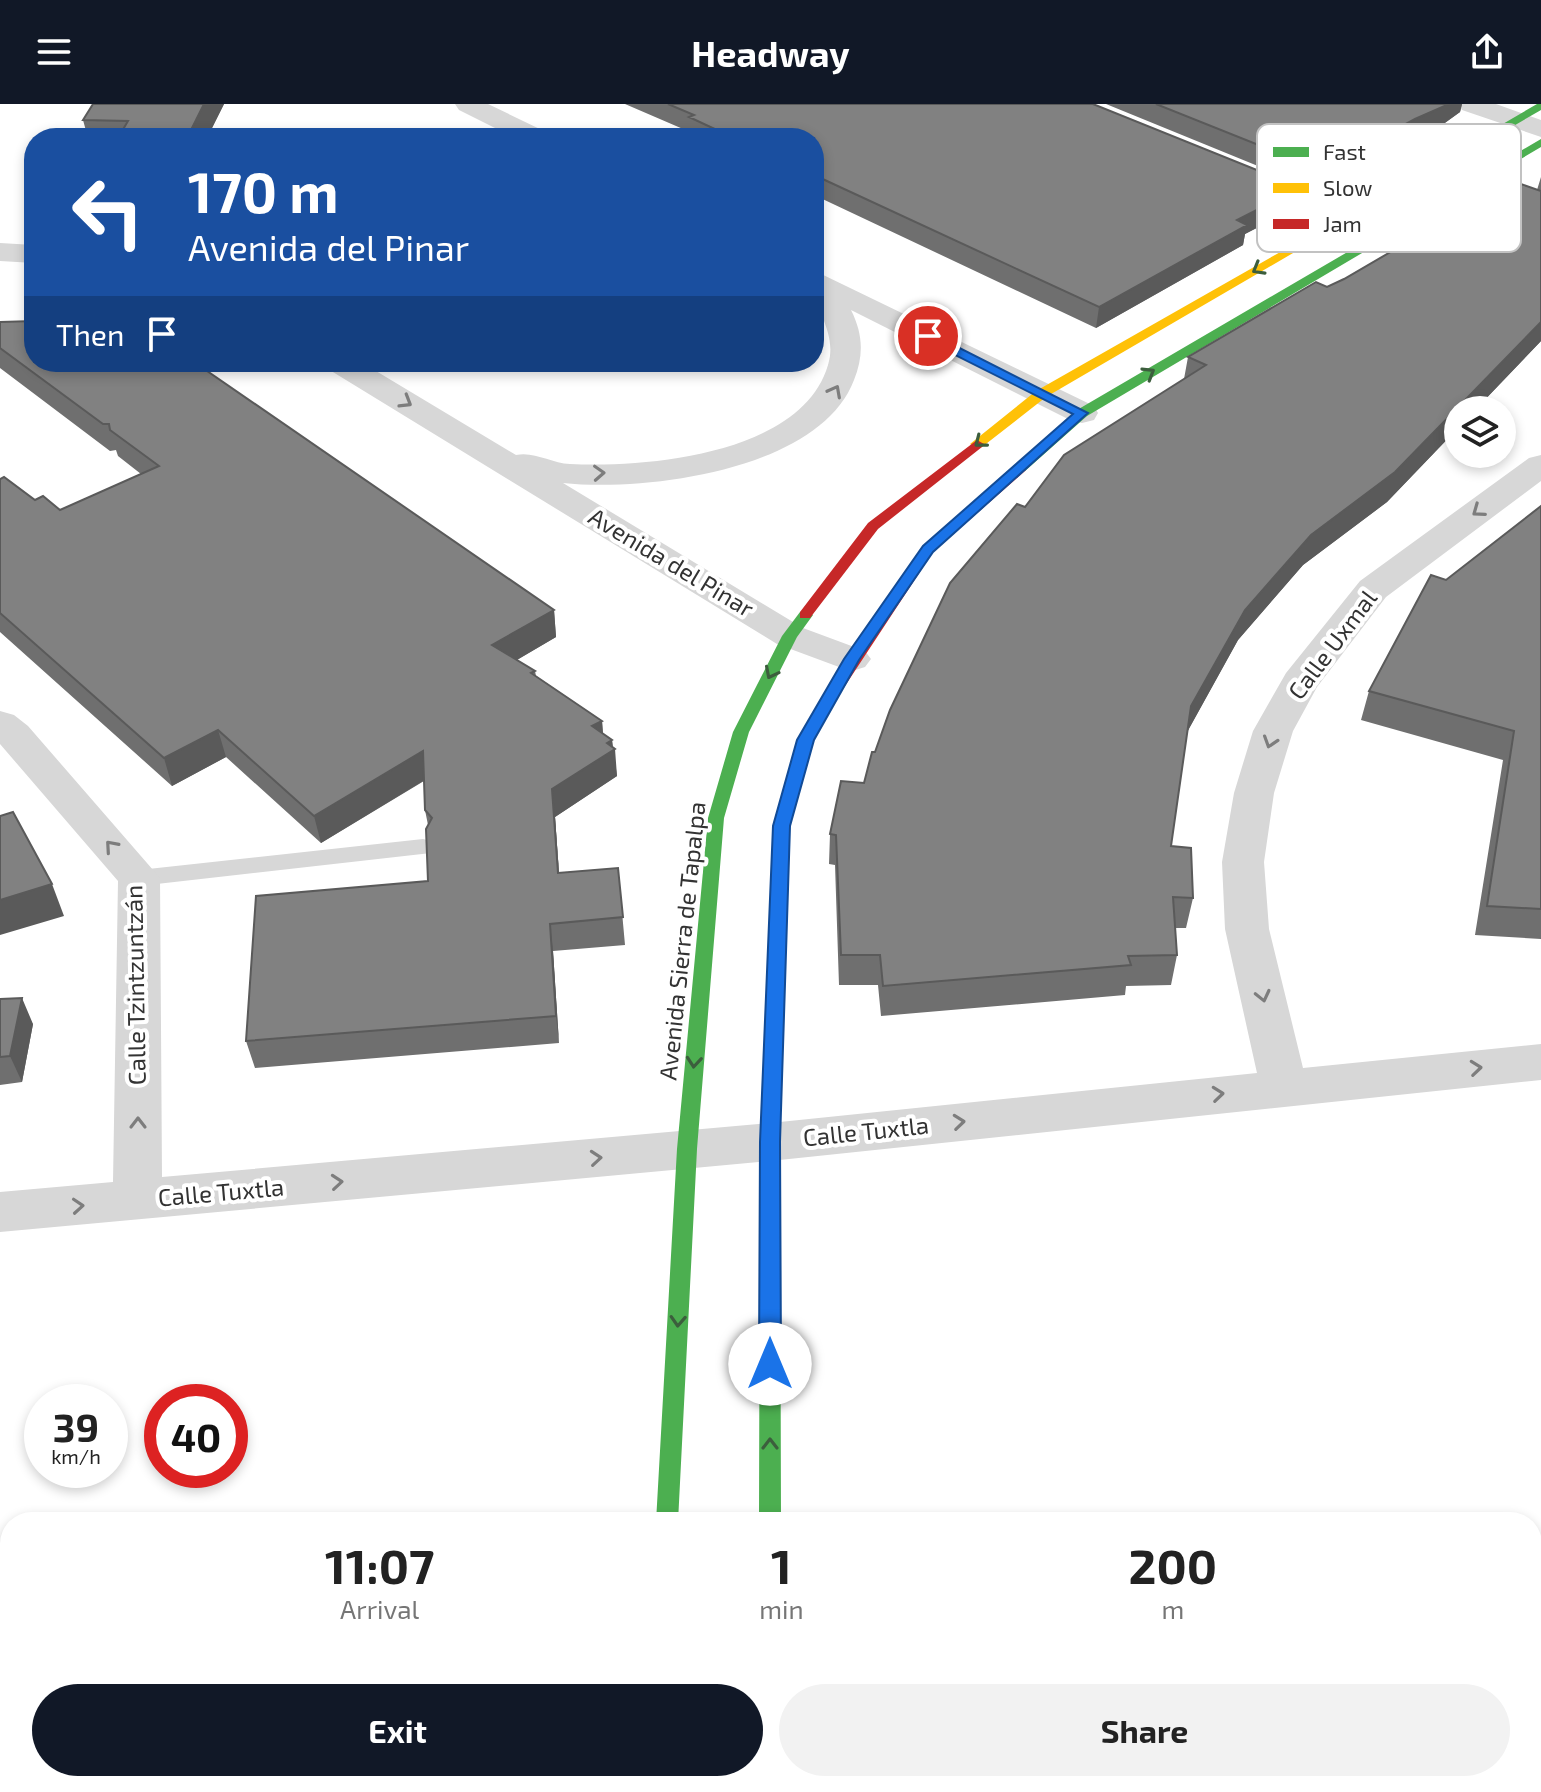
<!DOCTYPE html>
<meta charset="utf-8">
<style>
:root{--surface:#fff;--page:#f2f2f2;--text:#222;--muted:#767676;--accent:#111827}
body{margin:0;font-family:"Exo 2",sans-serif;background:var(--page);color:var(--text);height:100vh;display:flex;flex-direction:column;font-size:30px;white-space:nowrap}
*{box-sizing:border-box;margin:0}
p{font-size:26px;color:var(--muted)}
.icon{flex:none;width:44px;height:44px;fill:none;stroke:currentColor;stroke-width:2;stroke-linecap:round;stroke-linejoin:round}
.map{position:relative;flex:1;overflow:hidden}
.panel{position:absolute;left:0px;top:1408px;width:1542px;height:280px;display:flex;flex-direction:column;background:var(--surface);border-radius:32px 32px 0 0;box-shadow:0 4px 12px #0003}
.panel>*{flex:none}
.banner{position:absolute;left:24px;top:24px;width:800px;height:244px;border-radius:32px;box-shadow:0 4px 12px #0003;background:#1a4fa0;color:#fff;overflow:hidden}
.controls{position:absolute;left:1444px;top:292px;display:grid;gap:16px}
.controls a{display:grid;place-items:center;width:72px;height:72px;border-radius:50%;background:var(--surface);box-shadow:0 4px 12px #0003;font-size:40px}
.speed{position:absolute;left:24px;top:1280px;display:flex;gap:16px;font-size:40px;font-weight:700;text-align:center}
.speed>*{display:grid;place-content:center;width:104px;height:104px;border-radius:50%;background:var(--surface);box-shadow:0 4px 12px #0003;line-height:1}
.speed small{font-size:20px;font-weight:400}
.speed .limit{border:12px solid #d22;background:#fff;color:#111}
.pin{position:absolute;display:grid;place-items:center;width:68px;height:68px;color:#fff;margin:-34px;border:4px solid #fff;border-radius:50%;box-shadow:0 2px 8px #0007}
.me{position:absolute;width:88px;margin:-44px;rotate:0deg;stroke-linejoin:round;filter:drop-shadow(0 0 6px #0008)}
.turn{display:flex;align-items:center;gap:28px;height:168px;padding:0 32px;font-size:36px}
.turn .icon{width:104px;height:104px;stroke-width:2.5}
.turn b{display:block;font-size:56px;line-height:68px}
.then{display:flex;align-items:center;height:76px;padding:0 32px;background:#0003;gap:16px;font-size:30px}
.eta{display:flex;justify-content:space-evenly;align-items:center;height:136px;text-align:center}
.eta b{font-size:48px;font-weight:700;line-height:56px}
.cta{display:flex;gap:16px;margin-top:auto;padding:16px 32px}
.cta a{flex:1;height:92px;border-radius:48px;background:var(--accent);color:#fff;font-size:32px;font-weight:700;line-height:92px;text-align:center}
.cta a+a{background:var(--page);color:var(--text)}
header{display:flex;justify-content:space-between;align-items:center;height:104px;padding:0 32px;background:var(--accent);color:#fff;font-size:36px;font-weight:700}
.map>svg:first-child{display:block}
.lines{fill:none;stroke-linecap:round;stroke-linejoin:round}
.lane{fill:#d7d7d7;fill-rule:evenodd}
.street{fill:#d7d7d7;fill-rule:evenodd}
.fast{fill:#4caf50;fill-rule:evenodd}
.slow{fill:#ffc107;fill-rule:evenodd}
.jam{fill:#c62828;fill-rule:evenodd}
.wall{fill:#6f6f6f}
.shaded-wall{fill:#5a5a5a}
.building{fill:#818181;stroke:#5a5a5a;stroke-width:2}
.oneway{stroke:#3c5e3d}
.oneway2{stroke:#7d7d7d}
.route{fill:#1a73e8;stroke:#114b97;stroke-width:2}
.labels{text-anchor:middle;stroke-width:8;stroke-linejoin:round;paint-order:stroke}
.street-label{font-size:24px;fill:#333;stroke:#fff}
.key{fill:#fff;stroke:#c2c2c2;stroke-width:2}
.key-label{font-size:22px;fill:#333}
</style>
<header><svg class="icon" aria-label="menu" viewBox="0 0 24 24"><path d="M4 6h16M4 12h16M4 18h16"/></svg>Headway<svg class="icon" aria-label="share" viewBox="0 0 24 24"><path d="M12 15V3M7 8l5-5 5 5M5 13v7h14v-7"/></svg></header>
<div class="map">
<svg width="1541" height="1688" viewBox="0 0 1541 1688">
<rect width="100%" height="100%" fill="#fff"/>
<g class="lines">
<path class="lane" d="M423,735L431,737L434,743L431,749L139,782L131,780L127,774L131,768L139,766Z"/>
<path class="street" d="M455,0H488L546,28L549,34H515L459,6Z
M1458,0H1496L1541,16V33L1462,6Z
M1237,58L1399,122L1403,128L1399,134L1389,137L1379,134L1227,72L1223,66L1227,60Z
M1472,71L1541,96V115L1462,85L1458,79L1462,73Z
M0,139L34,141V159L0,157Z
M815,167L1094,302L1098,309L1094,316L1082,319L1070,316L851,206C863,230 864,251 854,276C820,366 647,388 563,379L803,524L865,547L871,555L865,563L852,567L839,563L777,540L328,265L323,258H361L516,351C534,347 551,359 570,360C648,364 802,350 828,261C839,225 808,203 815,167Z
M1541,351V377L1386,493L1317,583L1293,627L1274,689L1264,758L1269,825L1303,964L1541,940V976L770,1057L0,1128V1088L113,1078L118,777L0,640V607L14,611L28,622L160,774L162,1073L770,1019L1257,969L1225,825L1222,758L1234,689L1253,627L1286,569L1360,477L1529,354Z
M10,1519V1577L0,1578V1520Z
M1113,1678H1182L1178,1688H1109Z
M1386,1678H1489L1493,1688H1390Z"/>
<path class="fast" d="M1537,0H1541V6L1334,126L1324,124Z
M1541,35V43L1087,312L1025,367L1020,368L1013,364L1077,306Z
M805,506L813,511L797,533L749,628L724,714L697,1045L678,1418H656L677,1045L708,714L733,628L782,532L800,508Z
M837,576L845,581L814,636L789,722L780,1038L781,1418H759L760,1038L773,722L798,636L831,577Z
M640,1678H666V1688H640Z
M757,1678H783V1688H757Z"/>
<path class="slow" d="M1326,122L1336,124L1046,293L982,343L977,344L970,340L1036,287Z"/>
<path class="jam" d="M977,336L984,340L982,343L878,425L810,514H800V508L868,419Z
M1020,360L1027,364L1025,367L933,448L843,585H831L829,581L923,442Z"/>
</g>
<path class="wall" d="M93,0H224L207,34H88L83,16Z
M625,0H1093L1294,81L1290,101L1281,105L1280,112L1245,130L1243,141L1096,224L814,91V34H693L690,33V28Z
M1106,0H1462L1460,8L1442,21L1411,34L1317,86Z
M1541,73V237L1475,306H1458V324L1387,398L1303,461L1238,536L1187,628L1171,742L1193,794L1186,824H1175L1177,851L1171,881L1126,882L1125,891L881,912L878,881H839L835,761L829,760L830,730L864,679L875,648L1025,403L1184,275L1188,253L1344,175L1498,91L1537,86Z
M0,218L554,506L556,533L517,556L535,567L536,572L602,617L603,630L612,636L617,672L555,713L559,769L618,764L625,841L553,847L559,939L255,964L246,937L428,777V721L425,706L424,677L321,739L226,653L172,682L0,528V375L35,396L60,406L141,370L118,352L116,346L110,347L0,264Z
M1541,402V835L1475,831L1503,656L1361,616L1369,587L1446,476Z
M0,895L33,920L22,978L0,981Z"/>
<path class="shaded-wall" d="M204,0H224L207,34H187Z
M1449,0H1462L1460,8L1442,21L1411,34L1317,86L1321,66L1415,15Z
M1294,81L1290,101L1281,105L1280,112L1245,130L1243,141L1096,224L1099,203L1278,89Z
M1541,218V237L1475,306H1458V324L1387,398L1303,461L1238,536L1185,632L1191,602L1245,506L1311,431Z
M554,506L556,533L496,568L492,541Z
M602,617L604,644L592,622Z
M218,626L226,653L172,682L164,654Z
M612,636L613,646L615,645L617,672L555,713L561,797L552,685Z
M423,647L428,674L321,739L314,712Z
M52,780L64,812L0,831V796Z
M550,820L553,847L559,939L556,912Z
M22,894L33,920L22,978L10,952Z"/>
<path class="building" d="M93,0H204L187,34H118L128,17L83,16Z
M668,0H1093L1294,81L1278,89L1284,92L1237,116L1247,121L1099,203L814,71V34H734L689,13L694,11Z
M1156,0H1449L1415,15L1321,66Z
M1518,79L1541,87V218L1395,368L1311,431L1245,506L1191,602L1171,742L1191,744L1193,794L1173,793L1177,851L1128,852L1131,861L883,882L880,851H841L836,731L830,730L841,677L864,679L872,648H875L890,606L950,479L1017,400L1025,403L1064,351L1206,261L1188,253L1316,178L1327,183L1344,175L1492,89L1498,91Z
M34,217V258H194L554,506L492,541L535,567L531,569L602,617L592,622L612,636L607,639L615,645L552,685L558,769L618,764L623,813L550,820L556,912L246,937L256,792L428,777L426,725L432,714L425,706L423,647L314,712L218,626L164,654L0,509V375L4,373L35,396L43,392L60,406L159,362L110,326L109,320H103L0,244V218Z
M1541,402V805L1487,802L1514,627L1369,587L1431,471L1446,476Z
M13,708L52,780L0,796V712Z
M22,894L10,952L0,953V895Z"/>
<defs><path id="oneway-chevron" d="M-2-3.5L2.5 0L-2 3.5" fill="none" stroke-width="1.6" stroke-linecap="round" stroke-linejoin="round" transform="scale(2)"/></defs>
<g class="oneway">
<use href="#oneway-chevron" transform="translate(1258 165) rotate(150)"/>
<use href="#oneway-chevron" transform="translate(1149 269) rotate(-31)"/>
<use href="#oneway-chevron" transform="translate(980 338) rotate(142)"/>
<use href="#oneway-chevron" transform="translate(771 569) rotate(117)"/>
<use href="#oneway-chevron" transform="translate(694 958) rotate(95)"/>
<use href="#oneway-chevron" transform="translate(678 1217) rotate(93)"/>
<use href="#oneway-chevron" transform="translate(770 1340) rotate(-90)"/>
</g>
<g class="oneway2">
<use href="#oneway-chevron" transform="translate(835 287) rotate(-62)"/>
<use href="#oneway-chevron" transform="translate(406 298) rotate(31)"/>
<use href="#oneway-chevron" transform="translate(599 369) rotate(-3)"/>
<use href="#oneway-chevron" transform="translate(1478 407) rotate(144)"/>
<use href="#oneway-chevron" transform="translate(1270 638) rotate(108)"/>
<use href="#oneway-chevron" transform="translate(111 742) rotate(-131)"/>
<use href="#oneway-chevron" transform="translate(1263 892) rotate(77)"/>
<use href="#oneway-chevron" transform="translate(1476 964) rotate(-6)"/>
<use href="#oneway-chevron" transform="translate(1218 990) rotate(-6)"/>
<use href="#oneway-chevron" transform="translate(959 1018) rotate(-6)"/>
<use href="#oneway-chevron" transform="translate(138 1019) rotate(-90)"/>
<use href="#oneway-chevron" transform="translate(596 1054) rotate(-5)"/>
<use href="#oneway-chevron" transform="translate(337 1078) rotate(-5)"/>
<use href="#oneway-chevron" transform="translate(78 1102) rotate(-4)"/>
</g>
<path class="route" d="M923,230H932L1088,309L933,448L859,556L814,636L790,722L780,1038L781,1260L778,1266L770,1269L762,1266L759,1260L760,1038L773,722L797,636L844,555L923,442L1073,310L923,235Z"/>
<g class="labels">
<g class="street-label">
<text transform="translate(671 459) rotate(31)" y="8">Avenida del Pinar</text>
<text transform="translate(1333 541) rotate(-53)" y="8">Calle Uxmal</text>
<text transform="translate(683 837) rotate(-84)" y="8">Avenida Sierra de Tapalpa</text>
<text transform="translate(136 881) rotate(-91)" y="8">Calle Tzintzuntzán</text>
<text transform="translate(866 1028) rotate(-6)" y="8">Calle Tuxtla</text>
<text transform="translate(221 1089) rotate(-5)" y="8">Calle Tuxtla</text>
</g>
</g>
<rect x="1257" y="20" width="264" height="128" rx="12" class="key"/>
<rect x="1273" y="43" width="36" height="10" fill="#4caf50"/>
<rect x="1273" y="79" width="36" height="10" fill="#ffc107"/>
<rect x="1273" y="115" width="36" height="10" fill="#c62828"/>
<g class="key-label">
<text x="1323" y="56">Fast</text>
<text x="1323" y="92">Slow</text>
<text x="1323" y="128">Jam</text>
</g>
</svg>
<div class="controls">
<a><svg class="icon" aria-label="layers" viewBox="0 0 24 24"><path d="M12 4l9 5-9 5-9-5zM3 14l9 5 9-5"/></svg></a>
</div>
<div class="speed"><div>39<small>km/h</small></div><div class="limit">40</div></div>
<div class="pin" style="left:928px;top:232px;background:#d93025"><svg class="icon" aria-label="arrive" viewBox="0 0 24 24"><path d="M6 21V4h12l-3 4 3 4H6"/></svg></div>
<svg class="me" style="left:770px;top:1260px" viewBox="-20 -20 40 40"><circle r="19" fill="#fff"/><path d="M0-13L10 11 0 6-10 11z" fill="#1a73e8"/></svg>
<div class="banner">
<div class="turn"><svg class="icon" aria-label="left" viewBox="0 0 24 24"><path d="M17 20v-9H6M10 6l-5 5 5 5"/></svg><div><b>170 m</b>Avenida del Pinar</div></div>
<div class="then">Then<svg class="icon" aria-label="arrive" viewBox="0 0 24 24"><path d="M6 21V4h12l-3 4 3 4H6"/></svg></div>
</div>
<section class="panel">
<div class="eta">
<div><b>11:07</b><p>Arrival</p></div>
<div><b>1</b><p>min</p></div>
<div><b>200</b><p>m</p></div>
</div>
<div class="cta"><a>Exit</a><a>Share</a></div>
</section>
</div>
